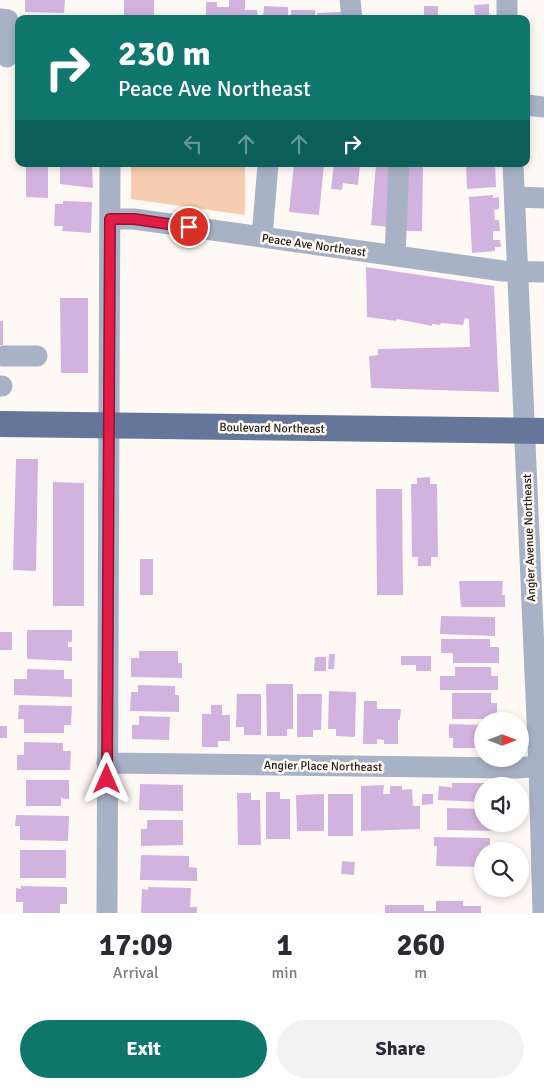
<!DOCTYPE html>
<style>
:root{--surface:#fff;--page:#f2f2f3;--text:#2b2b33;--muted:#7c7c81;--accent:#0f766e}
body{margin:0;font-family:Signika,sans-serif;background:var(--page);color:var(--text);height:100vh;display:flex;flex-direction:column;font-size:19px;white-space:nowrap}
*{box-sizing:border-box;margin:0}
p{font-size:16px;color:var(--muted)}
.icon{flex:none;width:28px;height:28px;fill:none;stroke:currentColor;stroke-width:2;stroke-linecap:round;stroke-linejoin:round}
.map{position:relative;height:913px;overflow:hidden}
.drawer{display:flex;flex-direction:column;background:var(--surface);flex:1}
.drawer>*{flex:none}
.top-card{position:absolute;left:15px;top:15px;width:515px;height:152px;border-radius:10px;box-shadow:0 2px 8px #0003;background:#0f766e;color:#fff;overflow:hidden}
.needle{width:32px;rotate:90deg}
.tools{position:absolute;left:474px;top:712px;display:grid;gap:10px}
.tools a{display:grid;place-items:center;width:55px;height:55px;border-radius:50%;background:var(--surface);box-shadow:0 2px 8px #0003;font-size:25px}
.pin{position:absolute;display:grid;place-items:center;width:42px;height:42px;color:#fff;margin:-21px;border:2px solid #fff;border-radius:50%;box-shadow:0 1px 5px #0007}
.me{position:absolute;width:55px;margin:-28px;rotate:0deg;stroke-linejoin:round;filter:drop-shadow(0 0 4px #0008)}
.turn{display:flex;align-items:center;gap:18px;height:105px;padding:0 20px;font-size:22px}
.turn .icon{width:65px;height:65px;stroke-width:2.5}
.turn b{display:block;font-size:35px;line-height:42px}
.lanes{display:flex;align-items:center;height:48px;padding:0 20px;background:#0003;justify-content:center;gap:25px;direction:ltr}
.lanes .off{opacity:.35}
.eta{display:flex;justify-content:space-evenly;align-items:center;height:85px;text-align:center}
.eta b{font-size:30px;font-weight:700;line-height:35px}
.button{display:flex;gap:10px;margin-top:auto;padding:10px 20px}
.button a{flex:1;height:58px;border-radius:30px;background:var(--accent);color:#fff;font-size:20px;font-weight:700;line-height:58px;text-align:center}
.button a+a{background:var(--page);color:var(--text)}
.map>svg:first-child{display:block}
.green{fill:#f6cdb0}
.building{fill:#d2b3df}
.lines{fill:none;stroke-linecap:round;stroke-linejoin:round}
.minor{stroke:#a8b2c7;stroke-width:21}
.major{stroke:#64769a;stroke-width:26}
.route-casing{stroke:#92132f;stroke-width:12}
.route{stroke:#e11d48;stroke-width:9}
.labels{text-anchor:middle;stroke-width:5;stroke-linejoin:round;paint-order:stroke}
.street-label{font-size:12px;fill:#231a13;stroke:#fff9f5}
</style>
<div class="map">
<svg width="544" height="913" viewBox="0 0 544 913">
<rect width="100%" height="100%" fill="#fff9f5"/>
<path class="green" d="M131,164H245V215L131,199Z"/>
<path class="building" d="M25,0H65L64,13L25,12Z
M124,0H154V19H124Z
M229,0H245V10H257L258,19H206V2H217V7H229Z
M489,4V19H469V17L475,16L474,5Z
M264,6L288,7V19H263Z
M424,6H438V19H424Z
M291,10H315V19H291Z
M341,12V19H318L317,13Z
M26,164H48V198L26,197Z
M60,164H92L93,188L60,184Z
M294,164H324L319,215L289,212Z
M334,164H360L358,185L343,183L342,190L331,189Z
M376,164H392L388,227L371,225Z
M406,164H423L422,231H405Z
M466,164H495L496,187L467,189Z
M493,195V198L499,197V209L494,210L495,220H499L500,231H493V240H500L501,247H495V251L472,253L469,197Z
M63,201L92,202L91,233L62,231L63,226H54L55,204H63Z
M366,267L494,286L499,392L371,388L369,356L378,355V349L470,347L469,319L465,318L463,325L441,323L440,325L432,324V326L397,319L396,321L367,317Z
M60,298H88V373H61Z
M0,321H3V345H0Z
M16,459H38L36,571L13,570Z
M430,477V484H437L438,557H431V566H418V557H412L411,484H417V478Z
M53,482L84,483V606H53Z
M376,489H402L403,595H377Z
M140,559H153V595H140Z
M459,581H503L502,595H505V607H461Z
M441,616L495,617V636L440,634Z
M27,630H72V642H68V647H72V661L27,659Z
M0,632H12V650H0Z
M441,639H490V647H499V663H453V653H441Z
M139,651H178V663H182V678L131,677V658H139Z
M329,654H335L334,669H328Z
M401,656H431V671H416V665H401Z
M315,657H326V671H314Z
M455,667H491V676H498V690H440V676H455Z
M27,669L64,670V679H72V697L14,695V679H27Z
M266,684H293V729H287V736H267Z
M138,685L175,686V695H179V712L130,711L131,692H138Z
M329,691L356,692L355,737L336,736V729H328Z
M452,693H491V703H497V719H452Z
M237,694H261V735H244V727H236Z
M297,694H322L321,730H313V737H297Z
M364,701H377V709H401L400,720H398V744H384V740L377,739V744H363Z
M19,705L72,706L71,725H64V733H24V719H18Z
M211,705H222V715H230V741H218V747H202V714H211Z
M139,716L170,717L169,740L132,739V725H139Z
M449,724L482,725V748H453V738H449Z
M0,726H7V738H0Z
M24,742L63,743V751H71L70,770H17V755H24Z
M26,780H69V799L61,798V806H26Z
M452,783H496V786H482V802L438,800L439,786L450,787L452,788Z
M140,784L183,785V811L139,810Z
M384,785L383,794H390V786H402V790L412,789L413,806H420V829L361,831V786Z
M266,792H280V799H290V839H266Z
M237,793H251V800H260L261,845H238Z
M324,794V831H297L296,795Z
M328,794H353V836H328Z
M422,794H433V804L422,805Z
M447,808L482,809V824H497V831L447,830Z
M16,815L69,816L68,841L20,840V826H15Z
M147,820H183V845L141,846V829H147Z
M434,837L490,838V851H482V867L436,866L437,846H434Z
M20,850H66V878H20Z
M141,855L189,856V867L197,868V881L140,880Z
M342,861L355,862L354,875L341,874Z
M21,886L67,887V904H60V913H23V902H16V888L21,889Z
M148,887L191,888L190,907H197V913H141L142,889L148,890Z
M436,901H463V906H481V913H385V905H424V911H436Z"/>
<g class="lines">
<path class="minor" d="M350,0L352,19
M507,0V19
M0,19L8,20L7,57
M526,105L544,107
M513,164L539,766L543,913
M515,197L544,198
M110,219H134L503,271L544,272
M262,237L268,164
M395,256L399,164
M3,356H37
M0,386H2
M107,763L518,768L539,766
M107,913L110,164"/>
<path class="major" d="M0,424L544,431"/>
</g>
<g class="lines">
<g class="route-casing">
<path id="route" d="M107,779L110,219H134L189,227"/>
</g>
<use href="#route" class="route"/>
</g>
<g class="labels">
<g class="street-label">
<text transform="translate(314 245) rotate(8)" y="4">Peace Ave Northeast</text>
<text transform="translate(272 428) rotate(1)" y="4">Boulevard Northeast</text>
<text transform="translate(529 538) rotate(-92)" y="4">Angier Avenue Northeast</text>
<text transform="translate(323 766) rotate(1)" y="4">Angier Place Northeast</text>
</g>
</g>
</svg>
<div class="tools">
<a><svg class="needle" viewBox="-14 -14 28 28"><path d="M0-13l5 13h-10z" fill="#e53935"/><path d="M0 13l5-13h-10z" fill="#7c7c81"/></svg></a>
<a><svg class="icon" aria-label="sound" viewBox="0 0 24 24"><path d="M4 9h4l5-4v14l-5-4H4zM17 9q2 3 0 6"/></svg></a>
<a><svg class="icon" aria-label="search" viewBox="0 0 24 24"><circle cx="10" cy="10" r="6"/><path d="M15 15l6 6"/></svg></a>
</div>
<div class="pin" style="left:189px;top:227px;background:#d93025"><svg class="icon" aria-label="arrive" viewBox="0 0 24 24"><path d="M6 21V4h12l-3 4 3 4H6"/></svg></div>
<svg class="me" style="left:107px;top:779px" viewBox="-20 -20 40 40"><path d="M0-17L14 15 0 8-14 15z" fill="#e11d48" stroke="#fff" stroke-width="4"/></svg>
<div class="top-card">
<div class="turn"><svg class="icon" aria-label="right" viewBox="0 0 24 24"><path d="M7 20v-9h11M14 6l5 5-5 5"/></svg><div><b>230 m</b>Peace Ave Northeast</div></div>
<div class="lanes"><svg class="icon off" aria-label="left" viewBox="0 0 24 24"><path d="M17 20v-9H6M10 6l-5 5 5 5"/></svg><svg class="icon off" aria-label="ahead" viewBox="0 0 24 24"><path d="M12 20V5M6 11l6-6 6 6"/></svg><svg class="icon off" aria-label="ahead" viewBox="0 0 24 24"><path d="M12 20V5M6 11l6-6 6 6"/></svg><svg class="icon" aria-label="right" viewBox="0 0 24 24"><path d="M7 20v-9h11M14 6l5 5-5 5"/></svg></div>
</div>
</div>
<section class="drawer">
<div class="eta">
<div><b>17:09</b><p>Arrival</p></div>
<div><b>1</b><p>min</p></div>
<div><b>260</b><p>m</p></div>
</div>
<div class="button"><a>Exit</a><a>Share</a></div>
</section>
